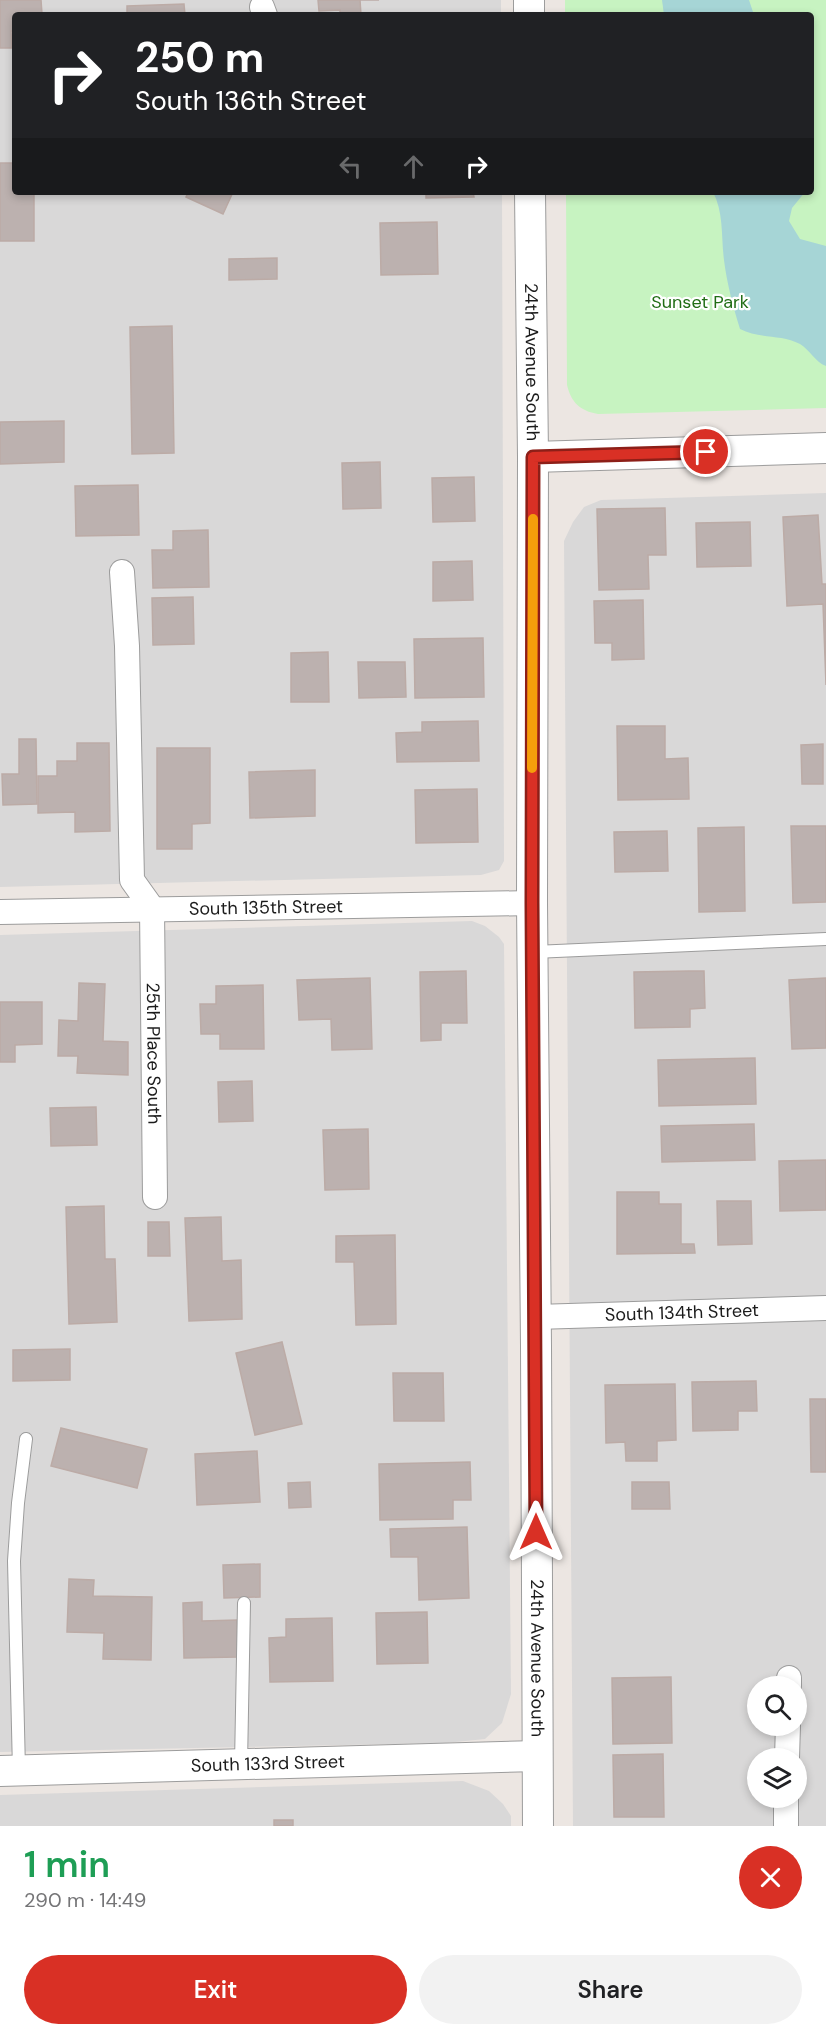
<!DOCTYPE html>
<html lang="en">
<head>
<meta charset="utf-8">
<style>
  :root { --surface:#fff; --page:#f2f2f2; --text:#202124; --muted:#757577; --accent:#d93025 }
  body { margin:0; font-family:"DM Sans",sans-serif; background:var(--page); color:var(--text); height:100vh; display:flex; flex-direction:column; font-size:22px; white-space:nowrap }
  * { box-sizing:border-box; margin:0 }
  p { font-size:20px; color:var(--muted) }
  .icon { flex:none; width:33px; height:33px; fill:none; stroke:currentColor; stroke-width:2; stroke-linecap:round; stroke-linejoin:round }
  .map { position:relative; height:1826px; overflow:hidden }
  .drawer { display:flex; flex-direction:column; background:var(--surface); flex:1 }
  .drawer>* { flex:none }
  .top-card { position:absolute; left:12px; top:12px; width:802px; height:183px; border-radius:6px; box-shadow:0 3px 9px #0003; background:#202124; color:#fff; overflow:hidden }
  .buttons { position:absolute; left:747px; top:1676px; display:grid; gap:12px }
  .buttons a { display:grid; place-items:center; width:60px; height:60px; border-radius:50%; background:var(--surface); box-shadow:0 3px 9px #0003; font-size:30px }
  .pin { position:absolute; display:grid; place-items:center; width:51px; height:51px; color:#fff; margin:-26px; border:3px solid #fff; border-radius:50%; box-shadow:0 2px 6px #0007 }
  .me { position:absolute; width:66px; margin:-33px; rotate:0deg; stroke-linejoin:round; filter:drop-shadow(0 0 4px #0008) }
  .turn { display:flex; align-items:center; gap:21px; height:126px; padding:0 24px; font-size:27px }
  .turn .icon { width:78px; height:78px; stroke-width:2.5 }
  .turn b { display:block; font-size:42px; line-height:51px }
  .lanes { display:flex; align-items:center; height:57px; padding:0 24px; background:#0003; justify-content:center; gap:30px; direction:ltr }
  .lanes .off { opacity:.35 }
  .round { display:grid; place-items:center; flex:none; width:63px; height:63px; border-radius:32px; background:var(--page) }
  .head { display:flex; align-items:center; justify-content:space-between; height:102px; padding:0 24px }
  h1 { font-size:36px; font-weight:600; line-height:45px; color:#1e9e55 }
  .primary-button { display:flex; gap:12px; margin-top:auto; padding:12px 24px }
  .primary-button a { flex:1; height:69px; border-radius:36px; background:var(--accent); color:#fff; font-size:24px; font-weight:600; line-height:69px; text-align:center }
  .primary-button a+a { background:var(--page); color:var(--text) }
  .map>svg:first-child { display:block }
</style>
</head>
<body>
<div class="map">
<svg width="826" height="1826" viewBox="0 0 826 1826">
  <rect width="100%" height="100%" fill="#ece6e2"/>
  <g fill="#d9d8d8" fill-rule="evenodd">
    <polygon points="0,0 501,0 501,15 15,15 15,192 502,192 504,861 499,870 481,875 0,887"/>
    <path d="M 826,493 L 826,1826 L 573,1826 L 564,541 L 573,522 L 584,507 L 601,500 ZM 758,1686 L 796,1686 L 796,1725 L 758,1725 ZM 758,1758 L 796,1758 L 796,1797 L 758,1797 Z"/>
    <polygon points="472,921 485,926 499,937 504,944 511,1694 502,1723 485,1739 445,1743 0,1752 0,935"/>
    <polygon points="463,1781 489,1791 503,1804 511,1816 511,1826 0,1826 0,1795"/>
  </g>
  <path fill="#c7f3c1" d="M 565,0 L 826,0 L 826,408 L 598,414 C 580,411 571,402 567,385 L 566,192 L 812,192 L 812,15 L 565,15 Z"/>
  <g fill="#a6d5d6">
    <polygon points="662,0 749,0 754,15 664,15"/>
    <path d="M 713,192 L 805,192 L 792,208 L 789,221 L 800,239 L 826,246 L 826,366 C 815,362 810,350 800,344 C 781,334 759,339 740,329 C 733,306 727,284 724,260 C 721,237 724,213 713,192 Z"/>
  </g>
  <g fill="#bcb1af" stroke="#bcaba6" stroke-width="1.5">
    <polygon points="0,0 41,0 42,14 15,15 15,31 11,31 12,48 0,48"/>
    <polygon points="318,0 379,0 360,0 361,15 340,15 340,10 319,11"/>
    <polygon points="184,4 185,15 127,15 127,6"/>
    <polygon points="0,163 15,163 15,192 34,192 34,241 0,241"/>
    <polygon points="188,192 233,192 223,214 186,197"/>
    <polygon points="426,192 473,192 474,197 426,198"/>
    <polygon points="437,222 438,274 381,275 380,223"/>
    <polygon points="277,258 277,279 229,280 229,259"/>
    <polygon points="172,326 174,453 132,454 130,327"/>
    <polygon points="64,421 64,462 0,464 0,422"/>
    <polygon points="380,462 381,508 343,509 342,463"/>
    <polygon points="474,477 475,521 433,522 432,478"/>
    <polygon points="138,485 139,535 76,536 75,486"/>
    <polygon points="665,508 666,555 648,555 649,589 599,590 597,509"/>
    <polygon points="818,515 822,584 826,584 826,685 823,604 787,606 783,517"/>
    <polygon points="750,522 751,566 697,567 696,523"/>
    <polygon points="208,530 209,587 153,588 152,550 173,550 173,531"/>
    <polygon points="472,561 473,600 433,601 433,562"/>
    <polygon points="193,597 194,644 153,645 152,598"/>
    <polygon points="643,600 644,659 612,660 612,643 595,643 594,601"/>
    <polygon points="483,638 484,697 415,698 414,639"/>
    <polygon points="328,652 329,702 291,702 291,653"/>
    <polygon points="358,662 405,662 406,697 359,698"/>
    <polygon points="478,721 479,761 397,762 396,733 422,732 422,722"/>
    <polygon points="617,726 665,726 665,759 688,758 689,799 618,800"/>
    <polygon points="19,739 36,739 37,804 3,805 2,774 19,774"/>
    <polygon points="77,743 109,743 110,831 75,832 75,812 38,813 38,776 57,776 57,761 77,761"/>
    <polygon points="823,744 823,784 802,784 801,745"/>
    <polygon points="157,748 210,748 210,823 192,824 192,849 157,849"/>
    <polygon points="315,770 315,816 250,818 249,772"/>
    <polygon points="477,789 478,842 416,843 415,790"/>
    <polygon points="791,826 826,826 826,902 793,903"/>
    <polygon points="744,827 745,911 699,912 698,828"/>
    <polygon points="667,831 668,871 615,872 614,832"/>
    <polygon points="466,971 467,1023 441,1023 441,1040 421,1041 420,972"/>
    <polygon points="689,971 704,971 705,1008 690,1009 690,1027 635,1028 634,972"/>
    <polygon points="370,978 372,1049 332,1050 331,1019 299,1020 297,980"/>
    <polygon points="826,978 826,1048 792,1049 789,980"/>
    <polygon points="79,983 105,984 103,1041 128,1042 128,1075 77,1073 78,1056 58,1056 59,1020 78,1021"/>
    <polygon points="263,985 264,1049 220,1049 220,1034 201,1034 200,1004 216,1004 216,986"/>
    <polygon points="0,1002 42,1002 42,1044 15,1045 15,1062 0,1062"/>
    <polygon points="755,1058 756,1104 659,1106 658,1060"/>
    <polygon points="252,1081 253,1121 219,1122 218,1082"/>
    <polygon points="96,1107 97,1145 51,1146 50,1108"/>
    <polygon points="754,1124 755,1160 662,1162 661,1126"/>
    <polygon points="368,1129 369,1189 325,1190 323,1130"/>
    <polygon points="826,1160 826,1210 780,1211 779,1161"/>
    <polygon points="617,1192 659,1192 659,1204 681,1204 681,1244 694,1244 695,1253 617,1254"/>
    <polygon points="717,1201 751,1201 752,1244 718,1245"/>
    <polygon points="104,1206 105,1259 115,1259 117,1322 69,1324 66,1207"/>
    <polygon points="221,1217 222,1261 241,1260 242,1319 189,1321 185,1218"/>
    <polygon points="148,1222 169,1222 170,1256 148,1256"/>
    <polygon points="395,1235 396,1324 356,1325 354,1262 336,1262 336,1236"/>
    <polygon points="282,1342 302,1424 255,1435 236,1353"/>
    <polygon points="70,1349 70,1380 13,1381 13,1350"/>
    <polygon points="393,1373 443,1373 444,1421 394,1421"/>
    <polygon points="756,1381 757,1411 738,1411 738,1430 693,1431 692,1382"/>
    <polygon points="675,1384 676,1440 657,1441 657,1461 626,1461 625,1442 606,1443 605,1385"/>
    <polygon points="810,1399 826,1399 826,1472 811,1472"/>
    <polygon points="61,1428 147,1449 137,1488 51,1466"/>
    <polygon points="257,1451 260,1502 197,1505 195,1454"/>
    <polygon points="470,1462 471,1500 453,1500 453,1519 380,1520 379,1464"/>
    <polygon points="310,1482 311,1507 289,1508 288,1483"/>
    <polygon points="632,1482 669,1482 670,1509 632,1509"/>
    <polygon points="467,1527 469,1598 419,1600 418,1557 391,1557 390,1529"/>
    <polygon points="260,1564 260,1597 224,1598 223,1565"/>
    <polygon points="69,1579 94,1580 93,1596 152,1597 151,1660 103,1659 104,1633 67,1632"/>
    <polygon points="202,1602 202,1621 237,1620 238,1657 184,1658 183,1603"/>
    <polygon points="427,1612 428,1663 377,1664 376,1613"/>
    <polygon points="332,1618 333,1681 270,1682 269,1638 286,1637 286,1619"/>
    <polygon points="671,1677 672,1743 613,1744 612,1678"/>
    <polygon points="663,1754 664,1817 614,1817 613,1755"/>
    <rect x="274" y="1820" width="19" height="6"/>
  </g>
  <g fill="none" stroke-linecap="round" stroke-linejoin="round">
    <defs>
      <g id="service">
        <polyline points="534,952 826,939"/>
        <polyline points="241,1764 244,1603"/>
        <polyline points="19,1770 14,1561 18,1503 26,1439"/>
      </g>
      <g id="minor">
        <polyline points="262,7 265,15"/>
        <path id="s1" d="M 122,572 L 127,646 L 132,880 L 152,908 L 155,1197"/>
        <path id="s2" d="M 0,912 L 532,903"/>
        <path id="s3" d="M 536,1317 L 826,1308"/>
        <polyline points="789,1686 789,1678"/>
        <polyline points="787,1758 788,1725"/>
        <polyline points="786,1826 786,1797"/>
      </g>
      <g id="tertiary">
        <polyline points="529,15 529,0"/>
        <path id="s4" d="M 530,192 L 533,457 L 532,903 L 536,1346 L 538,1826"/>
        <polyline points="533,457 826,448"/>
        <path id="s5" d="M 0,1771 L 537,1756"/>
      </g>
    </defs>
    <use href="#service" stroke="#9c9c9c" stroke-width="14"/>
    <use href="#minor" stroke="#9c9c9c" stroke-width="26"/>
    <use href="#tertiary" stroke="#9c9c9c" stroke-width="32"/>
    <use href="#service" stroke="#fff" stroke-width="12"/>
    <use href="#minor" stroke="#fff" stroke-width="24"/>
    <use href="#tertiary" stroke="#fff" stroke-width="30"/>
  </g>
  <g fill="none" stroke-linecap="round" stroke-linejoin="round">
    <defs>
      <polyline id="route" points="536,1532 532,903 533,457 706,452"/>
    </defs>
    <use href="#route" stroke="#8d1f18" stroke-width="15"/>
    <use href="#route" stroke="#d93025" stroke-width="10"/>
    <polyline stroke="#f59e0b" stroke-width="10" points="532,768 533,519"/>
  </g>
  <g text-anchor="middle" stroke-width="4.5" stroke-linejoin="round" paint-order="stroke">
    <g font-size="18" fill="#206d15" stroke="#fff">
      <text x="700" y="308">Sunset Park</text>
    </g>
    <g font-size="18" fill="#1b1b1b" stroke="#fff">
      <text dy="6" stroke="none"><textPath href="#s4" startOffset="170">24th Avenue South</textPath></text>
      <text dy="6" stroke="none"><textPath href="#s2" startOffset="266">South 135th Street</textPath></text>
      <text dy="6" stroke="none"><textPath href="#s1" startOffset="488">25th Place South</textPath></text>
      <text dy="6" stroke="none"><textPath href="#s3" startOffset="146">South 134th Street</textPath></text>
      <text dy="6" stroke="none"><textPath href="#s4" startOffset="1466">24th Avenue South</textPath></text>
      <text dy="6" stroke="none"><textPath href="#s5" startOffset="268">South 133rd Street</textPath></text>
    </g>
  </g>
</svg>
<div class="buttons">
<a><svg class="icon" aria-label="search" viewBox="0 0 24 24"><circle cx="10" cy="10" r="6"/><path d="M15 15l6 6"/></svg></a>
<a><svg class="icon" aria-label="layers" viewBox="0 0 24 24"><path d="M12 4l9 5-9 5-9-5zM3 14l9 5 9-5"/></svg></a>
</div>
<div class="pin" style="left:706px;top:452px;background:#d93025"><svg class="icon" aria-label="arrive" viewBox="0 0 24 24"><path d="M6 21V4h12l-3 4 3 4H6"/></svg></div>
<svg class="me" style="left:536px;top:1532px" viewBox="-20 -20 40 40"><path d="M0-17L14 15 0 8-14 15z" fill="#d93025" stroke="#fff" stroke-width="4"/></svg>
<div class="top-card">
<div class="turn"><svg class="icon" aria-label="right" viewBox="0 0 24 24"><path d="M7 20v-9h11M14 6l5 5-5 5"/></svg><div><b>250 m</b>South 136th Street</div></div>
<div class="lanes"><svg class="icon off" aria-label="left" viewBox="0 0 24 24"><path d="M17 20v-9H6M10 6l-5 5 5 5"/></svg><svg class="icon off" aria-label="ahead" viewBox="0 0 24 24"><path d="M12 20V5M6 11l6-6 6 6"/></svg><svg class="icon" aria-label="right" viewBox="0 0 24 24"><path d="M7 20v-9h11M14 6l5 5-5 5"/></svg></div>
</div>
</div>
<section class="drawer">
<div class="head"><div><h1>1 min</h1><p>290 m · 14:49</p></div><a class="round" style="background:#d93025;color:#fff"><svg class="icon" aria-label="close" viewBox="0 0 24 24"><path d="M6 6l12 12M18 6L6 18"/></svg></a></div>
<div class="primary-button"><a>Exit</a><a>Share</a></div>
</section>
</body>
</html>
